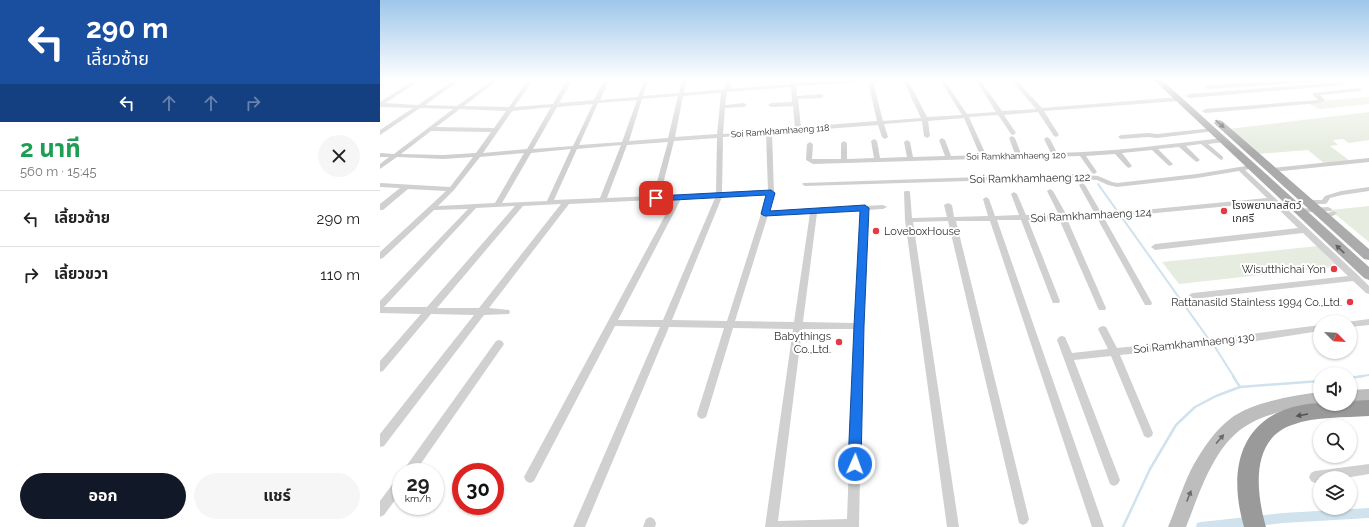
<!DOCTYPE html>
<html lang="th">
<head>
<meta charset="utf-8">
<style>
  :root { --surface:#fff; --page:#f6f6f6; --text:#222; --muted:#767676; --line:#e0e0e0; --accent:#111827 }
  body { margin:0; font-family:Raleway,"Noto Sans Thai",sans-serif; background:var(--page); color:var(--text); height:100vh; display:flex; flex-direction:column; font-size:15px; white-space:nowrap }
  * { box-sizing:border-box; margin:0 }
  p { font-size:13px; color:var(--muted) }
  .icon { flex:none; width:22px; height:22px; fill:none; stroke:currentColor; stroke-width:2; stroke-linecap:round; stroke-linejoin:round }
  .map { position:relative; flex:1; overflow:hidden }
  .side { display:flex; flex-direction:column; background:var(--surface); width:380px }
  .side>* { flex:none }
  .guide { background:#1a4fa0; color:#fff; overflow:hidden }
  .needle { width:26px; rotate:114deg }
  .controls { position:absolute; left:933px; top:315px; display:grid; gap:8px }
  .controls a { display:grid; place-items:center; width:44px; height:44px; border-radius:50%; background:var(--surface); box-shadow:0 1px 3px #0004; font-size:20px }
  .speed { position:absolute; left:12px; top:463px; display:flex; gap:8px; font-size:20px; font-weight:700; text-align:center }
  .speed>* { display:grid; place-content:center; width:52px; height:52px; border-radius:50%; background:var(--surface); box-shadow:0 1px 3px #0004; line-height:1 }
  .speed small { font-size:10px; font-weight:400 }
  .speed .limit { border:6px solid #d22; background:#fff; color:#111 }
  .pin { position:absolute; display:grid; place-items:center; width:34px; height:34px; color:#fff; margin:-17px; border-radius:8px; box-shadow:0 2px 6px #0006 }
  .me { position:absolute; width:44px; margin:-22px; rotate:2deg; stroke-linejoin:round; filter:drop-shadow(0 0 3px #0008) }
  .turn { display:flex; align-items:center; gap:14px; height:84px; padding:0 20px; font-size:18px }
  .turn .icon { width:52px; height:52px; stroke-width:2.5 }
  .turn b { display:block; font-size:28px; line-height:34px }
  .lanes { display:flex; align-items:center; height:38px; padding:0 20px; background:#0003; justify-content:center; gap:20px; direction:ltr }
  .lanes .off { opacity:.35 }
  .round { display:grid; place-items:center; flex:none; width:42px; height:42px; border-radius:21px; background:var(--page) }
  .summary { display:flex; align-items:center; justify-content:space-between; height:68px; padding:0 20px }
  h1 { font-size:24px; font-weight:700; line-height:30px; color:#1e9e55 }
  .cta { display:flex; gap:8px; margin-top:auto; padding:8px 20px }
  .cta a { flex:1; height:46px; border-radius:24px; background:var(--accent); color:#fff; font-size:16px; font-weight:700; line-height:46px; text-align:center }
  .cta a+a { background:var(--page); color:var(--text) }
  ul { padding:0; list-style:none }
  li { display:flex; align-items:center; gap:12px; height:56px; padding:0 20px; border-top:1px solid var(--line) }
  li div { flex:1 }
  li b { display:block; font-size:15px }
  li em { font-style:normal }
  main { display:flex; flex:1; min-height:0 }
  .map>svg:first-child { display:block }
</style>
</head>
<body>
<main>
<section class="side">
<div class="guide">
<div class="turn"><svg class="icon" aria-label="left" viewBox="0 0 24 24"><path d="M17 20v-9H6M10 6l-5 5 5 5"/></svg><div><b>290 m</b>เลี้ยวซ้าย</div></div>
<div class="lanes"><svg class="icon" aria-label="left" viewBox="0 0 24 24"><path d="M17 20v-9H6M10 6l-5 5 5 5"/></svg><svg class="icon off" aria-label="ahead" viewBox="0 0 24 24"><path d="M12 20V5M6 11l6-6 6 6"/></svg><svg class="icon off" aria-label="ahead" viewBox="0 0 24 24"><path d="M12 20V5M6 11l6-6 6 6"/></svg><svg class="icon off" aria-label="right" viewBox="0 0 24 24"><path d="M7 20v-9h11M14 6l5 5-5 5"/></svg></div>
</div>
<div class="summary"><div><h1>2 นาที</h1><p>560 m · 15:45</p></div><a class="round"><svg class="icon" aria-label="close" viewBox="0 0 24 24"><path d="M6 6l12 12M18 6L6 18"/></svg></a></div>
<ul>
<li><svg class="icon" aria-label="left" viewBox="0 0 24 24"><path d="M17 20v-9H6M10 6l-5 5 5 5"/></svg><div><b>เลี้ยวซ้าย</b></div><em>290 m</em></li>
<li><svg class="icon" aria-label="right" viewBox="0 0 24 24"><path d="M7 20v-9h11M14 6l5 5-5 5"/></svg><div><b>เลี้ยวขวา</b></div><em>110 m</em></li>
</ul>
<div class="cta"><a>ออก</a><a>แชร์</a></div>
</section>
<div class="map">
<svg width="989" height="527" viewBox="0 0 989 527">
  <rect width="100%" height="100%" fill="#fff"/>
  <g fill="#e6ecdf">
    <polygon points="989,97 989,104 939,109 926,102"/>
    <polygon points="989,112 989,140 969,143 963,139 953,140 958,145 950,146 970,161 945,164 928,150 876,154 849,129"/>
    <polygon points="989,206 989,242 950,210"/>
    <polygon points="938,246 961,266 799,284 782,262"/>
  </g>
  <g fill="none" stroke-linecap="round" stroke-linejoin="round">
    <g stroke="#cfe2ee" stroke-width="2">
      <polyline points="718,184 830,341"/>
      <polyline points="833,344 854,377"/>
      <polyline points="977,377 989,375"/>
    </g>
    <g stroke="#cfe2ee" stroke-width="2.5">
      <polyline points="853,376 860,387"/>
      <polyline points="970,378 983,376"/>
      <polyline points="743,527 770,469 796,425 815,407 836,396 860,387 940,381"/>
    </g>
    <g fill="#cfe2ee" fill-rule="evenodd">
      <polygon points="8,80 12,80 0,88 0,85"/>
      <polygon points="989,508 989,518 903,523 869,527 816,527 817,523 821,522 903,513"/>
    </g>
    <g fill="#d0d0d0" fill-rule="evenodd">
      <path d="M 74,80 L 80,80 L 45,105 L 77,106 L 113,80 L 115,80 L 115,82 L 84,106 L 129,107 L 147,81 L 149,80 L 152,82 L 134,107 L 173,104 L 185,83 L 188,81 L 191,83 L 179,103 L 214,100 L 223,81 L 226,80 L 229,81 L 220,100 L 258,97 L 264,80 L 269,80 L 263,96 L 299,93 L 302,80 L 307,80 L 304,93 L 345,89 L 346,80 L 351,80 L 350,89 L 411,84 L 410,81 L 413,80 L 415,80 L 416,83 L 505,80 L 503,82 L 493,82 L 503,121 L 541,118 L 523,80 L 528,80 L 547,117 L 582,115 L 560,80 L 564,80 L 587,114 L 616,112 L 596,80 L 600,80 L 622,111 L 656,109 L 631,80 L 636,80 L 662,108 L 799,97 L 802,99 L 799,101 L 664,111 L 679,135 L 676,137 L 674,136 L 658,112 L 624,115 L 636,133 L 633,135 L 631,134 L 618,115 L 589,117 L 606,155 L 635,154 L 629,138 L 632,136 L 635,138 L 641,154 L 671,153 L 664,139 L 667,137 L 670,139 L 677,153 C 733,152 789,144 844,138 L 847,140 L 844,142 L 828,144 L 843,157 L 843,159 L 841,160 L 821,144 L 806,146 L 820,160 L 817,162 L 815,161 L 799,147 L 778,149 L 793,164 L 790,166 L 788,165 L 772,150 L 742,153 L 752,166 L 749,168 L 747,167 L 735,154 L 706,156 L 717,172 L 714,174 L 712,173 L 700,156 L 433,164 L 426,160 L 427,144 L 430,142 L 433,144 L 432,159 L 461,159 L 461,143 L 464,141 L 467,143 L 467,159 L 494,158 L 491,141 L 494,139 L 497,141 L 500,158 L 527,157 L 524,142 L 527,140 L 530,142 L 533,157 L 565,156 L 559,140 L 562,138 L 565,140 L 571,156 L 600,155 L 584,118 L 548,121 L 550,136 L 547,138 L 544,136 L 542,121 L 504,124 L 508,137 L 505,139 L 502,137 L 498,125 L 392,133 L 394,193 L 389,211 L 503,205 L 507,207 L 503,209 L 488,210 L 483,326 L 479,527 L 385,527 L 413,329 L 353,328 L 327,414 L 326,417 L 322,419 L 318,417 L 317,414 L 344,328 L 289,327 L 205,527 L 193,527 L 280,327 L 235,326 L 154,481 L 150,483 L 146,481 L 144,477 L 294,199 L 189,204 L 109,308 L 129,310 L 130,312 L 129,314 L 104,315 L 4,446 L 0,447 L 0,434 L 94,315 L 51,314 L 3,371 L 0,372 L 0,361 L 41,314 L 0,313 L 0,301 L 88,209 L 54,210 L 3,258 L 0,259 L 0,252 L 66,191 L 28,189 L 3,210 L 0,210 L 0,204 L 20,188 L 0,187 L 0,183 L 70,187 L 93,157 L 63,159 L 17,157 L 0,169 L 0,164 L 9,157 L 0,157 L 0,153 L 14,154 L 73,109 L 40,108 L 0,135 L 0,130 L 33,108 L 0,107 L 0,102 L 33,81 L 35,82 L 35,84 L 5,103 L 38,105 ZM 488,82 L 497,121 L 421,127 L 418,99 L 441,98 L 444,96 L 441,94 L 417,96 L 416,86 ZM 411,87 L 412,102 L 391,103 L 388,105 L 391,107 L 413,106 L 415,128 L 343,134 L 345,108 L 364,107 L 367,105 L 364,103 L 345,105 L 347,92 ZM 341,93 L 337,134 L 295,137 L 303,96 ZM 298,96 L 288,138 L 249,141 L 262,99 ZM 257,100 L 242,142 L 199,145 L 218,103 ZM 213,104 L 193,146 L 153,149 L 177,107 ZM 171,107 L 147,149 L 103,153 L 132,111 ZM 80,109 L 126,111 L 114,128 L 56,127 ZM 51,131 L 111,132 L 96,153 L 63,155 L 21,154 ZM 386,134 L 388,191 L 342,193 L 343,137 ZM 337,138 L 336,193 L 280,196 L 294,141 ZM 288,142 L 273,196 L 227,198 L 247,145 ZM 241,145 L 220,198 L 174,200 L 197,149 ZM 191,149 L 167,201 L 122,203 L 151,153 ZM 144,153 L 115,203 L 58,206 L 74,190 L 100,157 ZM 387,195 L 347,321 L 292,320 L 342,197 ZM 335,198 L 283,320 L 238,320 L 301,199 ZM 181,204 L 99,308 L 57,308 L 143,206 ZM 135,206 L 47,307 L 4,307 L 96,208 ZM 481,210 L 475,323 L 423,322 L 437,213 ZM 430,213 L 414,322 L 355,321 L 388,215 ZM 422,329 L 474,329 L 467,519 L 398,521 Z"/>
      <polygon points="649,80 656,80 653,82"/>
      <polygon points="921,80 941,80 938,82 828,89 825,87 828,85"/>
      <polygon points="961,82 964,84 963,85 809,98 806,96 809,94"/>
      <polygon points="979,88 982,90 981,91 940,95 945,100 940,103 825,113 822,111 825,109 938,100 933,95 933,93"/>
      <polygon points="833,128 836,130 835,131 777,138 768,137 741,139 738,137 741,135 768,133 777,134"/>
      <polygon points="989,158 989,162 892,172 889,170 892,168"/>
      <polygon points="872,165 875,167 874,168 865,170 979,276 989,286 989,294 986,293 973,281 813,299 810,298 809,296 810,294 813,293 968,276 923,233 775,250 771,247 775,244 918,228 891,202 724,218 772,303 771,305 765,305 717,218 687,219 726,308 725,310 719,310 718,308 679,219 648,220 680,301 679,303 673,303 672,301 641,220 617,220 724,527 712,527 610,221 576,221 649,519 647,523 643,525 639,523 568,221 533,222 579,527 567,527 525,220 524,192 525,191 529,191 530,192 532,218 567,217 564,205 568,203 572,205 574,217 608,216 603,199 606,197 609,199 615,216 639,215 631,194 634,192 637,194 646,215 679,215 667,191 670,189 673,191 686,214 715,214 699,185 702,183 705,185 722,214 887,198 859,171 817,178 737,187 728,185 717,180 690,178 425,186 422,184 423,183 690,174 718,176 732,182 737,183 817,174"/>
      <polygon points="989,187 989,191 962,195 950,198 947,203 945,204 928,204 924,202 928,200 942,200 945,196 961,191"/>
      <polygon points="948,207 952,209 951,211 917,213 913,211 917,209"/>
      <path d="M 953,211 L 957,213 C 952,218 943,219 938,215 L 939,213 L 948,213 Z"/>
      <polygon points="989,319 989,325 970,327 970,322 967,322"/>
      <polygon points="940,325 940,331 863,343 740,355 773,433 772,436 768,438 764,436 763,433 731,356 694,360 740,480 738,484 734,486 730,484 677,340 679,337 682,336 685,337 692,353 728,349 718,329 720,327 723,326 726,327 737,348 863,335"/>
      <polygon points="119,340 122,341 124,344 122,347 35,472 22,472 116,341"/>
      <polygon points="989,464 989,474 965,478 940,478 940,482 935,483 931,481 929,477 931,473 935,471"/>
      <polygon points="21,476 21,492 4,515 0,517 0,501 17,478"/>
      <polygon points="270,517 274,519 276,523 275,527 263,527 266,519"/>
    </g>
    <g fill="#bdbdbd" fill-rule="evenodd">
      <polygon points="989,389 989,401 970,404 970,390"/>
      <path d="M 940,392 L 940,404 L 944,404 C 930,409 914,407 899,412 C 890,415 880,418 871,423 C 835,441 820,492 806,527 L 788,527 C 797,506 805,478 817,459 C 826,444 836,430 850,419 C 870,403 914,395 940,392 Z"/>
    </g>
    <g fill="#ababab" fill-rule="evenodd">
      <polygon points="774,80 782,80 989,267 989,280 984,278"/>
      <polygon points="839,120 842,121 989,249 989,260 984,259 836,125 834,123 836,121"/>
    </g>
    <path fill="#9a9a9a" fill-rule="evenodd" d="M 989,400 L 989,416 C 964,418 936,416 912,425 C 870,439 876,493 886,527 L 864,527 C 848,472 858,417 922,405 C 938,402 953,404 970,404 L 970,401 Z"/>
  </g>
  <defs><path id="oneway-solid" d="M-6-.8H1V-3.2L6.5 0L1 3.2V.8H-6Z"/></defs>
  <g fill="#636363">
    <use href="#oneway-solid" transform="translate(840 124) rotate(42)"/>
    <use href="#oneway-solid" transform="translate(960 249) rotate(-137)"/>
  </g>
  <use fill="#525252" href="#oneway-solid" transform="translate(922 415) rotate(170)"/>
  <g fill="#6a6a6a">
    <use href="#oneway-solid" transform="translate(840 439) rotate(-49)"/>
    <use href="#oneway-solid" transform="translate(809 496) rotate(-68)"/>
  </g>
  <linearGradient id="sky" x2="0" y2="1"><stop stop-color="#9ec6ea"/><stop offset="0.52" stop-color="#fff"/><stop offset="1" stop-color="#fff" stop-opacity="0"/></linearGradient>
  <rect width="989" height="153" fill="url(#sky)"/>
  <polygon fill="#1a73e8" stroke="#114b97" points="391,190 395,193 390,211 485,205 489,208 484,326 481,464 479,468 475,470 470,468 468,464 474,326 480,211 385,216 381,214 386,195 276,201 273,198 276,196"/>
  <g fill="#e63946" stroke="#fff" stroke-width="1.5">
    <circle cx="844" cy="211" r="4"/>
    <circle cx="496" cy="231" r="4"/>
    <circle cx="954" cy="269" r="4"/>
    <circle cx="970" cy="302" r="4"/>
    <circle cx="459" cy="342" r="4"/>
  </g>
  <g text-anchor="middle" stroke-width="4" stroke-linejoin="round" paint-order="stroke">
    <g font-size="9" fill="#333" stroke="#fff">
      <text transform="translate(400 131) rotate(-4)" y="3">Soi Ramkhamhaeng 118</text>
      <text transform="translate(636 156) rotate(-1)" y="3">Soi Ramkhamhaeng 120</text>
    </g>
    <g font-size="11" fill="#333" stroke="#fff">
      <text transform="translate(650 178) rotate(-1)" y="4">Soi Ramkhamhaeng 122</text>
      <text transform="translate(711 215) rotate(-3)" y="4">Soi Ramkhamhaeng 124</text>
      <text transform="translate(814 343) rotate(-6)" y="4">Soi Ramkhamhaeng 130</text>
    </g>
    <g font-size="11" fill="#333" stroke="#fff" text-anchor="end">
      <text x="852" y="209" text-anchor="start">โรงพยาบาลสัตว์<tspan x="852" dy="13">เกศรี</tspan></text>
      <text x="504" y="235" text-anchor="start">LoveboxHouse</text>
      <text x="946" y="273">Wisutthichai Yon</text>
      <text x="962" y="306">Rattanasild Stainless 1994 Co.,Ltd.</text>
      <text x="451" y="340">Babythings<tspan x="451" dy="13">Co.,Ltd.</tspan></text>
    </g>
  </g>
</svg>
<div class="controls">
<a><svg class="needle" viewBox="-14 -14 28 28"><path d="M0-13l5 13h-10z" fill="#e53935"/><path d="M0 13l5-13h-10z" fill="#767676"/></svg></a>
<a><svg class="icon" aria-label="sound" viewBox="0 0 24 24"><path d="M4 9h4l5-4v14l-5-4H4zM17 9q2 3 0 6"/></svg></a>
<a><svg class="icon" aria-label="search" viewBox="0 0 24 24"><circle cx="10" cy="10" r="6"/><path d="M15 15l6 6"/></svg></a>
<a><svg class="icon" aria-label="layers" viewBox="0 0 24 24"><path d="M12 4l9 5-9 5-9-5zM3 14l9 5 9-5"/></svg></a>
</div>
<div class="speed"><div>29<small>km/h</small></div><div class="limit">30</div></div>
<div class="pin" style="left:276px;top:198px;background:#d93025"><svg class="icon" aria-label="arrive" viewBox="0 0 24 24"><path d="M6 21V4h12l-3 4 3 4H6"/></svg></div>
<svg class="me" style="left:475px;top:464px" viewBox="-20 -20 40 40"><circle r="17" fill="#1a73e8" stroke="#fff" stroke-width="3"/><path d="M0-11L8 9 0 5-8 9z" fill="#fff"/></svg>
</div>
</main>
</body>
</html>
